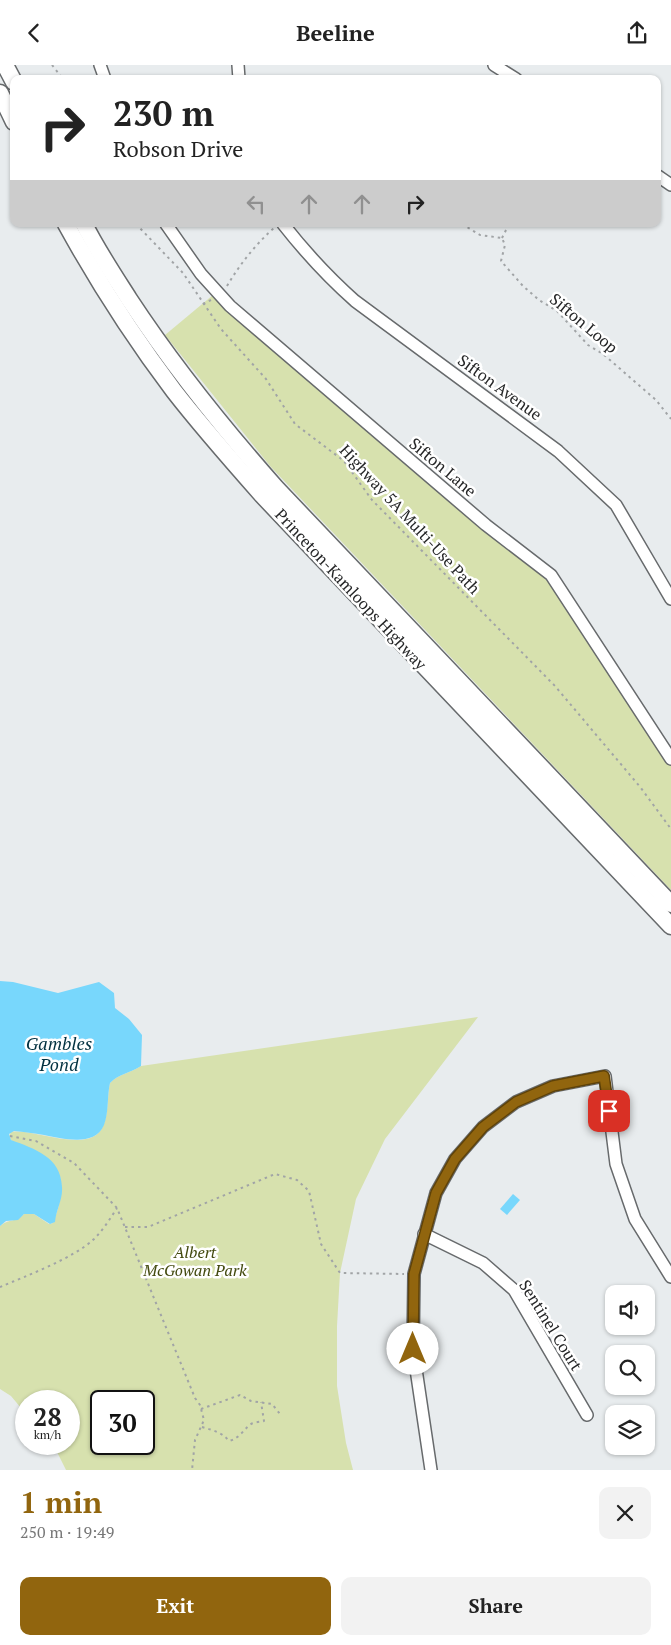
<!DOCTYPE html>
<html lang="en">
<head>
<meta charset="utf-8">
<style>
  :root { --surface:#fff; --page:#f2f2f2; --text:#222; --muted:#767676; --accent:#91650e }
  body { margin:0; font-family:"PT Serif",serif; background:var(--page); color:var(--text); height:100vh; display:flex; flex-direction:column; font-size:19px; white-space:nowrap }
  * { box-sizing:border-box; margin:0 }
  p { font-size:16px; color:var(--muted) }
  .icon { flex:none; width:28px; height:28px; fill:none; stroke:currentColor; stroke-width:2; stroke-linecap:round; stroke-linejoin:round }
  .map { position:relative; height:1405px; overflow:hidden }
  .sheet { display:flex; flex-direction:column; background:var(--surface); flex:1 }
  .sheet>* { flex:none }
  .hud { position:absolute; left:10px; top:10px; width:651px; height:152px; border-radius:10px; box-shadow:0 1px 4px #0004; background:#fff; color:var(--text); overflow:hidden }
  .tools { position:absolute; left:605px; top:1220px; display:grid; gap:10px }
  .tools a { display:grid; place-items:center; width:50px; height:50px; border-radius:10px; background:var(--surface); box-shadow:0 1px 4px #0004; font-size:25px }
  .speed { position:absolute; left:15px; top:1325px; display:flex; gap:10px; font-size:25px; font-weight:700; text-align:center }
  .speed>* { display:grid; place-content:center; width:65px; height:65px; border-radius:50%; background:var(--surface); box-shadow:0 1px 4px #0004; line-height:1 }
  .speed small { font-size:12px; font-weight:400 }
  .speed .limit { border:2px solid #111; border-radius:8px; background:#fff; color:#111 }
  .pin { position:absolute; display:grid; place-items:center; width:42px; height:42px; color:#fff; margin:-21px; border-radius:10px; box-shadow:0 2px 8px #0006 }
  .me { position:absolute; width:55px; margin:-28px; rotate:0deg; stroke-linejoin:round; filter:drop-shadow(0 0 4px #0008) }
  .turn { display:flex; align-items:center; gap:18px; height:105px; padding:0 20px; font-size:22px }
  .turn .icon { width:65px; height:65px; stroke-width:2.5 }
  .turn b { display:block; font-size:35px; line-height:42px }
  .lanes { display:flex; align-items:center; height:48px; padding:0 20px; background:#0003; justify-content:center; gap:25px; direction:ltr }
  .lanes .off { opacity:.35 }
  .round { display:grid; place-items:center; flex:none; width:52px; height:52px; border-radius:10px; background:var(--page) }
  .head { display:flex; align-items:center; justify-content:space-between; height:85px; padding:0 20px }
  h1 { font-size:30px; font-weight:800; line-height:38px; color:var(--accent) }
  .button { display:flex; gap:10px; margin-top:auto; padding:10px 20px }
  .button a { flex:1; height:58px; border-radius:10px; background:var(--accent); color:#fff; font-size:20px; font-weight:800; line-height:58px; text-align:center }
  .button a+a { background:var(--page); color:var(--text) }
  header { display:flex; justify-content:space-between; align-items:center; height:65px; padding:0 20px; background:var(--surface); font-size:22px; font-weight:800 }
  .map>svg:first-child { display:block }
</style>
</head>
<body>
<header><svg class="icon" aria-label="back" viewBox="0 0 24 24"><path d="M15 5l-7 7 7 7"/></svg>Beeline<svg class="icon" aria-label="share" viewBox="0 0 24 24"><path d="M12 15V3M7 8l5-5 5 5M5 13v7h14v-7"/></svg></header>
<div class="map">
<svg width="671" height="1405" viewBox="0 0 671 1405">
  <rect width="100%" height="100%" fill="#e8ecee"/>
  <g fill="#d7e1ae" fill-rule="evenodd">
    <polygon points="213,230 550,518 671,701 671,825 270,401 165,270"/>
    <path d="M 478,952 L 385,1074 L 356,1134 L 340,1208 L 337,1261 L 337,1321 L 346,1378 L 353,1405 L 66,1405 L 56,1385 L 51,1379 L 69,1379 L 69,1336 L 26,1336 L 26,1349 L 11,1331 L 0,1324 L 0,1161 C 10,1153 15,1158 24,1149 L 34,1149 L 49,1159 L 53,1158 C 59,1143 63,1128 60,1111 L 11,1075 L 9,1071 L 11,1067 C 35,1063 90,1091 103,1061 C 109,1048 107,1031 110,1018 C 118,1009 131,1008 141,1001 ZM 101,1336 L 144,1336 L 144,1379 L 101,1379 Z"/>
  </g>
  <g fill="#78d7fc">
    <path d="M 0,916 L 13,917 L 58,928 L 99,917 L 114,928 L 115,943 L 129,954 L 142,970 L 141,1001 C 131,1008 118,1009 110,1018 C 107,1031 109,1047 104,1060 C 94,1083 62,1073 44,1070 C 34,1068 24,1067 14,1066 L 9,1069 L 11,1075 C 35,1084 61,1092 62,1122 C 63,1134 56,1145 55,1157 L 50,1159 L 34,1149 L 24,1149 L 18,1155 L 6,1156 L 0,1161 Z"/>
    <polygon points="513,1129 520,1135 507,1150 500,1144"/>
  </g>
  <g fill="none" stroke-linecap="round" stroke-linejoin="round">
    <defs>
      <g id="minor">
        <polyline points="100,0 105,14"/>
        <polyline points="238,0 239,14"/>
        <polyline points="494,0 516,14"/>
        <polyline points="658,111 671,120"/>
        <polyline points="166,159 201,209 230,241 486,460 551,510 671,694"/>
        <path d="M 283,159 C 305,187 328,212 355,236 L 558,386 L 616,440 L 671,534"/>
        <polyline points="424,1169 483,1198 514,1225 587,1350"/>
        <polyline points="431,1405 413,1284 414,1209 436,1128 455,1094 483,1062 516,1037 553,1021 605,1011 616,1099 635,1154 671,1212"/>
      </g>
      <g id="primary">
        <polyline points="5,0 14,17"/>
        <polyline points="0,28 14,57"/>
        <path d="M 66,159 C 98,217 134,273 174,326 C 202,362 232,396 263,431 L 671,861"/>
        <path d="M 84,159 C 97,185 113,209 129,234 C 173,301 223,363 276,423 L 671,839"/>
      </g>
    </defs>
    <use href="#minor" stroke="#676a6c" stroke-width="14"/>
    <use href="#primary" stroke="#676a6c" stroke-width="19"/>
    <g stroke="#a1a4a6" stroke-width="2" stroke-dasharray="2.5 4" stroke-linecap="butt">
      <polyline points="52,0 63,14"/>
      <polyline points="136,159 183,208 221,264 266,314 295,359 344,396 372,435 555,621 641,723 671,764"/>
      <polyline points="462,159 480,170 502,173 505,180 501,196 523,221 539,235 557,246 588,280 603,289 656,335 671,354"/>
      <polyline points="502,173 509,159"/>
      <path d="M 227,221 C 240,199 255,180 274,163"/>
      <polyline points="203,239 211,235"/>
      <polyline points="10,1071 36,1076 74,1098 117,1143 195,1333 200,1340 204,1355 195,1375 192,1405"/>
      <polyline points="125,1162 148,1162 275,1109 297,1115 309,1126 321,1179 340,1208 404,1209"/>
      <path d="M 0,1222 C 26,1211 74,1193 94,1174 C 103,1165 110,1154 117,1143"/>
      <polyline points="201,1344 240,1330 251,1336 272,1339 280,1349"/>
      <path d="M 202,1362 C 212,1365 222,1367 229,1376 C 240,1373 243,1365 251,1359 C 255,1357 260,1357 264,1356 L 261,1337"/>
    </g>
    <use href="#minor" stroke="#fff" stroke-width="11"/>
    <use href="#primary" stroke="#fff" stroke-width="16"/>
  </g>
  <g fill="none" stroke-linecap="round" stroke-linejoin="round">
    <defs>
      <polyline id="route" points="413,1284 414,1209 436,1128 455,1094 483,1062 516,1037 553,1021 604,1011 609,1046"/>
    </defs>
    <use href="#route" stroke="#5e4209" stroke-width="12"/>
    <use href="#route" stroke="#91650e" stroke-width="9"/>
  </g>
  <g text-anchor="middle" stroke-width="5" stroke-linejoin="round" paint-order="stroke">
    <g font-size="16" fill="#252627" stroke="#fff">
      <text transform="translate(584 258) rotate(40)" y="6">Sifton Loop</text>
      <text transform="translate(500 322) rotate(36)" y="6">Sifton Avenue</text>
      <text transform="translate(443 402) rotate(40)" y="6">Sifton Lane</text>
      <text transform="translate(410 454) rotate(47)" y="6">Highway 5A Multi-Use Path</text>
      <text transform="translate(351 524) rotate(47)" y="6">Princeton-Kamloops Highway</text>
      <text transform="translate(551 1260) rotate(58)" y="6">Sentinel Court</text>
    </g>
    <g font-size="16" font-style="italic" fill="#434a0f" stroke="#fff">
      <text x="195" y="1193">Albert<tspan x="195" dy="18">McGowan Park</tspan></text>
    </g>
    <g font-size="18" font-style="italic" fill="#023140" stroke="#fff">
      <text x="59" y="985">Gambles<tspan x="59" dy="21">Pond</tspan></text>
    </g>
  </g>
</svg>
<div class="tools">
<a><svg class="icon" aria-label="sound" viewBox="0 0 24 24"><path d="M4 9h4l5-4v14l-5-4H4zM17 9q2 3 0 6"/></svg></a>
<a><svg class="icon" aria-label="search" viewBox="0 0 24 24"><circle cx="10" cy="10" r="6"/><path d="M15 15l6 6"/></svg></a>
<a><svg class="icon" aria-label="layers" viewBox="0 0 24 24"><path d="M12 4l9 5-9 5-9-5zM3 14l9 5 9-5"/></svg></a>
</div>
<div class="speed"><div>28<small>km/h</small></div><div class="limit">30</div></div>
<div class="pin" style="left:609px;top:1046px;background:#d93025"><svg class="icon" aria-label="arrive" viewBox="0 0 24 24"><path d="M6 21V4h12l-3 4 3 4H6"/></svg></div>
<svg class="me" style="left:413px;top:1284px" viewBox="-20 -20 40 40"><circle r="19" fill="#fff"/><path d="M0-13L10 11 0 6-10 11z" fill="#91650e"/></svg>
<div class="hud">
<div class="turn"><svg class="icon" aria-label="right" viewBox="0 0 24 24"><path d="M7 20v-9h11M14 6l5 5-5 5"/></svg><div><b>230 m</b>Robson Drive</div></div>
<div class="lanes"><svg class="icon off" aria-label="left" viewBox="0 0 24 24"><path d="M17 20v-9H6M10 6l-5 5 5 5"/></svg><svg class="icon off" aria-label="ahead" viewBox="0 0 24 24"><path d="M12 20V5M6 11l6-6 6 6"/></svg><svg class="icon off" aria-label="ahead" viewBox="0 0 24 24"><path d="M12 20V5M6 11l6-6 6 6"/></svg><svg class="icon" aria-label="right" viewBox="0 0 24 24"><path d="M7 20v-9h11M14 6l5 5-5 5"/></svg></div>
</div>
</div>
<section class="sheet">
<div class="head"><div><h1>1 min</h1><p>250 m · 19:49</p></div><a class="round"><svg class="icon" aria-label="close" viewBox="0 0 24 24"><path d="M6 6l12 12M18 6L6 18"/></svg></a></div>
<div class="button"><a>Exit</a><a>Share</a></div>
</section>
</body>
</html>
